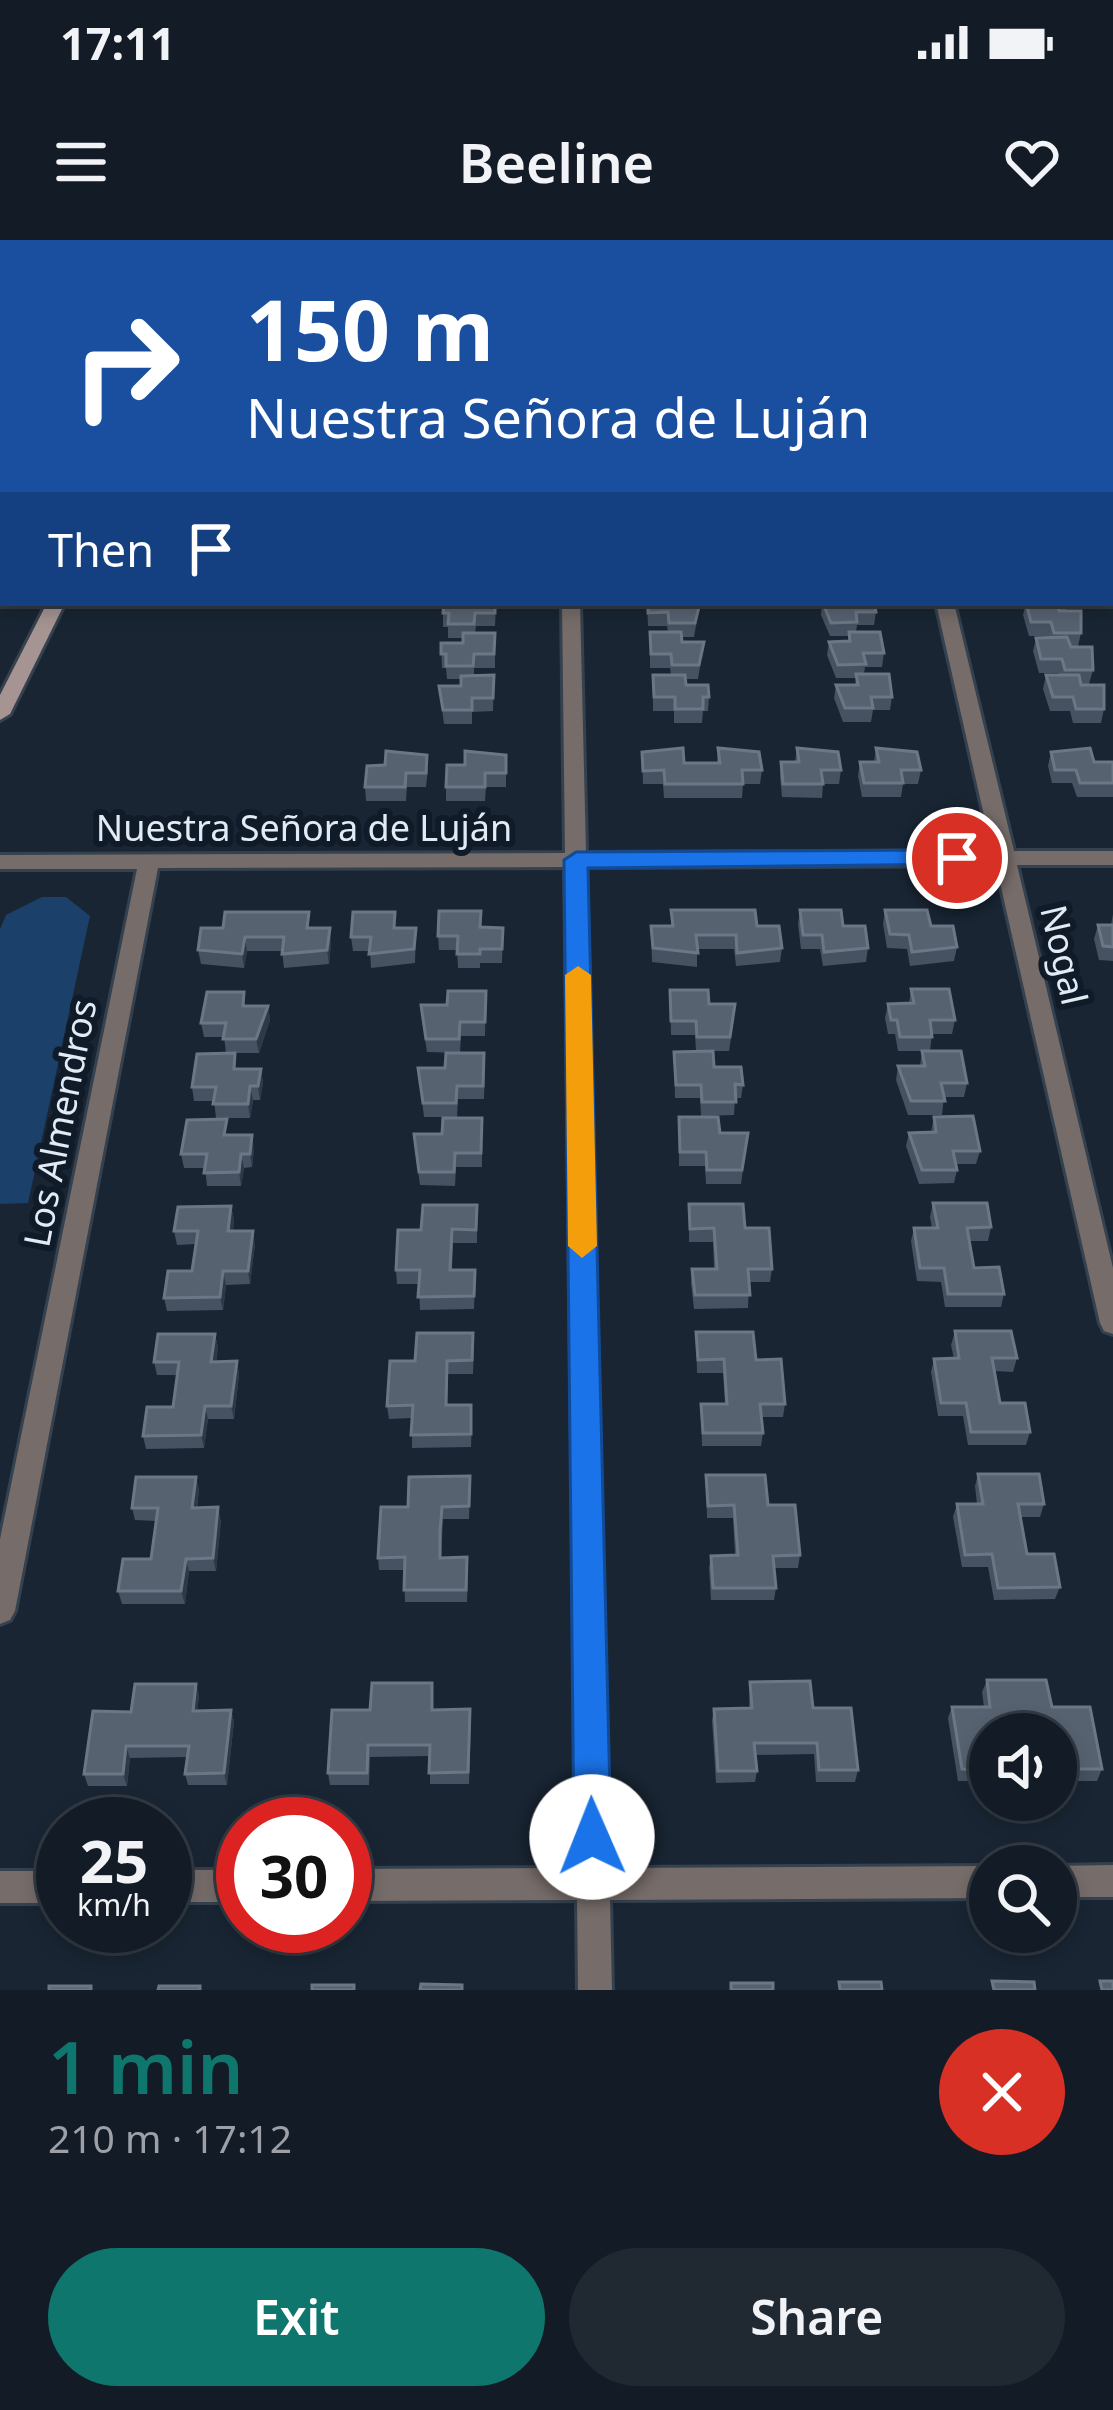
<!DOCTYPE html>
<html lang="en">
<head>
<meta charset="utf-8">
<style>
  :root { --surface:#131c26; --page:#202932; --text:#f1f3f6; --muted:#9da1a7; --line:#323a43; --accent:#0f766e }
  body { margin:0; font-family:"Noto Sans",sans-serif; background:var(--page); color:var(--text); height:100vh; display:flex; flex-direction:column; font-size:45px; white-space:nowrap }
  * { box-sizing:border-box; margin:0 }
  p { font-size:39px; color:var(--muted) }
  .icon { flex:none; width:66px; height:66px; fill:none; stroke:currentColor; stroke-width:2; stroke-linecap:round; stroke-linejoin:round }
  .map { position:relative; height:1750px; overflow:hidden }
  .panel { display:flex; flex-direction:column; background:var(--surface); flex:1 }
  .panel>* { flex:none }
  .guide { position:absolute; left:0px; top:0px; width:1113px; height:366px; box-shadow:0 6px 18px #0003,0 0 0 3px var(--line); background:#1a4fa0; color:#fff; overflow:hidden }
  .controls { position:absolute; left:969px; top:1473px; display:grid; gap:24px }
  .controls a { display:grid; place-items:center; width:108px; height:108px; border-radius:50%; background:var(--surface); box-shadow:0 6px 18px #0003,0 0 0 3px var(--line); font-size:60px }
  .speed { position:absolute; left:36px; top:1557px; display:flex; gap:24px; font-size:60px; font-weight:700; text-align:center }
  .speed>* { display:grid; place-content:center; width:156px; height:156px; border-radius:50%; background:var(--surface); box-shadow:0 6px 18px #0003,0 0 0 3px var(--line); line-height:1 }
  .speed small { font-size:30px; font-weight:400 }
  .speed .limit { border:18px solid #d22; background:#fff; color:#111 }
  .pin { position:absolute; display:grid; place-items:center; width:102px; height:102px; color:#fff; margin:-51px; border:6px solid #fff; border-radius:50%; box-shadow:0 3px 12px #0007 }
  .me { position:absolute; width:132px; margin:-66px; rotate:359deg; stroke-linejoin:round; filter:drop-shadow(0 0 9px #0008) }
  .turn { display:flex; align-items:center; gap:42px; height:252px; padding:0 48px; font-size:54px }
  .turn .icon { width:156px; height:156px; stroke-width:2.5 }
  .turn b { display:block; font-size:84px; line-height:102px }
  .then { display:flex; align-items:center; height:114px; padding:0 48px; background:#0003; gap:24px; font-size:45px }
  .round { display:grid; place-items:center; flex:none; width:126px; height:126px; border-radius:63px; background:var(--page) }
  .summary { display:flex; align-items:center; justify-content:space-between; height:204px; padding:0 48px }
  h1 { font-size:72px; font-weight:600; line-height:90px; color:var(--accent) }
  .action { display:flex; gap:24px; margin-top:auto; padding:24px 48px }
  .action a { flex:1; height:138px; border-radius:72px; background:var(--accent); color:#fff; font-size:48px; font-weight:600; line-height:138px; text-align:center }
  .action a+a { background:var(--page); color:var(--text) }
  .status { display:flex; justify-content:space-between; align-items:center; height:84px; padding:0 60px; background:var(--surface); direction:ltr }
  .status svg { height:33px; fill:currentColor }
  header { display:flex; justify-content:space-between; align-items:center; height:156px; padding:0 48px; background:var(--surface); font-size:54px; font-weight:600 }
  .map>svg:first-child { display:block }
</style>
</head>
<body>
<div class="status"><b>17:11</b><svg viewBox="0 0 49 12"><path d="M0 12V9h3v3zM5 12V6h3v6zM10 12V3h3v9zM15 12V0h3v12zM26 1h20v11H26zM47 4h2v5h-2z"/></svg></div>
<header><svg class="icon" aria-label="menu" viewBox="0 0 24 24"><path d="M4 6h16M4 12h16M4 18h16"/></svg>Beeline<svg class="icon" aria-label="heart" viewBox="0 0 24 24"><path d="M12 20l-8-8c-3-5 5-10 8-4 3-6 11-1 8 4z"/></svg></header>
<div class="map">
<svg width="1113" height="1750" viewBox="0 0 1113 1750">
  <rect width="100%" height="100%" fill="#192533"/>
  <polygon fill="#1b4069" points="42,657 66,657 90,676 28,963 0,964 0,689 6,675"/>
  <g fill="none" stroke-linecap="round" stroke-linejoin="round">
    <defs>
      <g id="street">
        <polygon points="562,363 580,363 586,613 992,611 936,363 954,363 1014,611 1113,611 1113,625 1017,625 1113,1028 1113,1094 1104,1091 1100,1083 996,625 586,627 609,1628 990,1626 990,1658 610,1660 612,1750 578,1750 577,1660 345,1661 345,1629 577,1628 565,627 158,628 15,1371 10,1380 0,1384 0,1299 137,629 0,629 0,615 565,613"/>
        <polygon points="1113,1625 1113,1657 1056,1657 1053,1626"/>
        <rect x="165" y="1630" width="78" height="32"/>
        <rect x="0" y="1631" width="63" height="32"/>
      </g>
      <polygon id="secondary" points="47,363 65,363 10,474 0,480 0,455"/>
    </defs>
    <use href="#street" stroke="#35414e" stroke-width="6"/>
    <use href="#secondary" stroke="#35414e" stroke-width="6"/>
    <use href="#street" fill="#766c69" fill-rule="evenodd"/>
    <use href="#secondary" fill="#a59491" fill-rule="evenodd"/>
  </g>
  <g fill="#465161">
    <polygon points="496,363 495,386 476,386 475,393 495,393 495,428 474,428 474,436 494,435 493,471 472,472 472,484 444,484 439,446 461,446 461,439 447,439 446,428 442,428 441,403 463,403 463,398 448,398 448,387 443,387 443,373"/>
    <polygon points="647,363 700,363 694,397 681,397 682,402 704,402 698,439 685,439 686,445 709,457 708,471 703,471 702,483 674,483 674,471 653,471 653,435 671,435 670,428 650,428 650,392 668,392 667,386 648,386"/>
    <polygon points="822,363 874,363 876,372 874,385 857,385 856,392 884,413 882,427 865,427 864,434 892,457 890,470 873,470 871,482 843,482 834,458 836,445 855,445 856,438 836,438 827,415 829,402 848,401 848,396 830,396 821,375"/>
    <polygon points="1026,363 1068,363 1066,371 1081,393 1078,406 1093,430 1089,444 1081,444 1104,469 1101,483 1073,483 1070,471 1050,471 1043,449 1046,435 1060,435 1059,433 1039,433 1033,411 1036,398 1049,397 1048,396 1029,396 1023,375"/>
    <polygon points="718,508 762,530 760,544 743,544 742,558 664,558 663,544 643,544 642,512 684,523 717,523"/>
    <polygon points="797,508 841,530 839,544 823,544 822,558 782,557 780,536 781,522 795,522"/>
    <polygon points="876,508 921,530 918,544 903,544 901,557 862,557 858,536 860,522 874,522"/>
    <polygon points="1051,512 1094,522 1113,522 1113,557 1077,557 1072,543 1052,543 1048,526"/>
    <polygon points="506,515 506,547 486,547 485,561 446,561 446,547 465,525"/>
    <polygon points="367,526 428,529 426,547 407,547 406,561 366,561 365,547"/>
    <polygon points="671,670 757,686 782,708 780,722 736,726 734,709 697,709 697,727 652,722 651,686 671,686"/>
    <polygon points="800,670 843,686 868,708 866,722 823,726 820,709 801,709 798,684"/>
    <polygon points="885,670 931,686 957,707 954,721 910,726 907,709 887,708 883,684"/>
    <polygon points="1113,674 1113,721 1099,720 1094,699 1098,685 1111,685"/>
    <polygon points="481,687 503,688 502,723 480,723 480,728 458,728 457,710 439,710 438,696"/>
    <polygon points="201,688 311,688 331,702 329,724 284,728 282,711 247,711 244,728 201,724 198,710"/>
    <polygon points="396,688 416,688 415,723 371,728 370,711 353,711 351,697"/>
    <polygon points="911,749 955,780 952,794 932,794 930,811 898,811 895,794 888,794 885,778 888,764 909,764"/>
    <polygon points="670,750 709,764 734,778 729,811 696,811 695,795 671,795"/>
    <polygon points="486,751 485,796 461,796 460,813 427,812 422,779 447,765"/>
    <polygon points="246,766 268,766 270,780 259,813 226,813 224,797 204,797 201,783"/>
    <polygon points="922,811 967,843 964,857 944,857 942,875 908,875 896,840 898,826 920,826"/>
    <polygon points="674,812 743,845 741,858 735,858 734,875 701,876 700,858 675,858"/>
    <polygon points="485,827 484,859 458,859 457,877 424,877 418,828"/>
    <polygon points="238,829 261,829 263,843 260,860 253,860 250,878 216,878 214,861 194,861 192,847"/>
    <polygon points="679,877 720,893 748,893 741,944 706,944 705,926 679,926"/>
    <polygon points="934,877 980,911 976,924 956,924 957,930 954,943 919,944 906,906 909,893 931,892"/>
    <polygon points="482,878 482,927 456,927 455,946 420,945 415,908 442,894"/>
    <polygon points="229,895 254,909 252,927 244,928 241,946 207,946 205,928 184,928 181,914"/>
    <polygon points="933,963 991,987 988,1001 970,1001 974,1028 1004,1054 1001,1067 945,1067 941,1042 917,1041 911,1001 914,988 932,988 930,977"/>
    <polygon points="689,964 745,988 772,1029 770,1042 749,1042 748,1068 694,1069 691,1043 692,1029 714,1029 713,1002 689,1002"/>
    <polygon points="477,965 477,1003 453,1003 452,1030 475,1043 474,1069 420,1070 419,1044 397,1044 396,1030 421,990"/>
    <polygon points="231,966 234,980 233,991 255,1004 250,1044 226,1045 223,1070 167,1071 164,1058 192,1031 196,1004 177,1005 174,991"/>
    <polygon points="955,1091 1017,1118 1013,1132 994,1131 1000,1163 1030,1192 1026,1205 968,1205 963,1176 938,1176 931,1132 934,1119 954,1119 951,1105"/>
    <polygon points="696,1092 756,1120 785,1164 783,1177 761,1177 763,1193 761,1206 702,1206 701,1164 725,1164 723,1133 697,1133"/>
    <polygon points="215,1094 218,1108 216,1122 237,1121 239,1135 234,1179 208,1179 204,1208 146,1209 143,1196 173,1167 177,1135 157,1135 154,1122"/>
    <polygon points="474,1106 473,1134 448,1134 447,1165 472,1178 471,1207 412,1208 412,1178 389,1179 387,1166 415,1121"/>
    <polygon points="978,1234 1044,1264 1040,1277 1020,1277 1027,1314 1060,1347 1055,1359 994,1360 988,1327 962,1327 953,1277 957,1264 977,1264 975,1246"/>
    <polygon points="706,1235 768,1265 800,1315 798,1328 774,1328 776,1348 774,1360 711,1360 709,1328 711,1316 735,1315 733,1278 707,1278"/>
    <polygon points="196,1237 199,1250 197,1268 221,1280 216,1331 189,1331 185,1364 122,1364 118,1351 151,1319 156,1281 135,1280 132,1268"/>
    <polygon points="470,1249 469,1279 443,1279 441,1318 468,1330 467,1362 405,1362 404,1330 379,1330 378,1318 408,1267"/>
    <polygon points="987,1440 1052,1467 1102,1529 1097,1541 1058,1541 1056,1528 1056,1494 990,1494 990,1541 958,1541 948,1478 952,1467 984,1467 982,1452"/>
    <polygon points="750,1442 813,1468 858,1530 855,1542 816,1542 814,1514 756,1515 757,1531 755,1542 716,1543 712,1480 714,1469 749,1468"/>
    <polygon points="432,1443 433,1470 471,1481 469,1544 430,1544 430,1516 370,1517 369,1545 330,1545 328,1533 370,1470"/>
    <polygon points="196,1444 199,1456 197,1471 231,1470 234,1482 227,1545 188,1545 185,1534 187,1517 130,1518 127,1546 88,1546 84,1534 131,1472"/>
  </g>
  <g fill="#2d3948">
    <polygon points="330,688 331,702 329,724 327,710"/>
    <polygon points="245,697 247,711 244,728 242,714"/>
    <polygon points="268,766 270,780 259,813 256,799"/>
    <polygon points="261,829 263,843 260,860 258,846"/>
    <polygon points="250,846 253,860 250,878 248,864"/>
    <polygon points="252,895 254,909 252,927 250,914"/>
    <polygon points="241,914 244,928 241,946 239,932"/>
    <polygon points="231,966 234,980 231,1004 228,991"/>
    <polygon points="253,991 255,1004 250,1044 248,1031"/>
    <polygon points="223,1031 226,1045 223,1070 220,1057"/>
    <polygon points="215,1094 218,1108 214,1135 211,1122"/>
    <polygon points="237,1121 239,1135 234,1179 231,1166"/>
    <polygon points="205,1166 208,1179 204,1208 201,1195"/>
    <polygon points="196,1237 199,1250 195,1280 192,1268"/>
    <polygon points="218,1267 221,1280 216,1331 213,1318"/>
    <polygon points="186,1319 189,1331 185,1364 181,1351"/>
    <polygon points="196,1444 199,1456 196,1483 193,1471"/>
    <polygon points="231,1470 234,1482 227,1545 224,1533"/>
    <polygon points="126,1506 130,1518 127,1546 123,1534"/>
  </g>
  <g fill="#576271" stroke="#6c7785" stroke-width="3">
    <polygon points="444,363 495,363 495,373 475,373 474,384 448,384 449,373 443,373"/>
    <polygon points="648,363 700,363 695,383 669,383 668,372 648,373"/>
    <polygon points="823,363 874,363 876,372 856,372 857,382 831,383"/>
    <polygon points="1026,363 1057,363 1059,371 1081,371 1081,393 1054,393 1051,382 1031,382"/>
    <polygon points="650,392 681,392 682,402 704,402 699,425 672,425 671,414 651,414"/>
    <polygon points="849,392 880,392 884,413 863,413 866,424 838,425 829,402 850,401"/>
    <polygon points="463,393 495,393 494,414 474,414 473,426 446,426 446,414 441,414 441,403 463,403"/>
    <polygon points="1067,397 1071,407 1092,407 1093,430 1065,430 1062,419 1041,419 1036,398"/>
    <polygon points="856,434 889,434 892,457 871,457 873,468 845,468 836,445 858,445"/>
    <polygon points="494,435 493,458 472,458 472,470 443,470 439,446 461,446 461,436"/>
    <polygon points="653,435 685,435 686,445 708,445 709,457 703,457 703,469 675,469 675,457 654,457"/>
    <polygon points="1046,435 1079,435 1081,445 1104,445 1104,469 1076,469 1073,457 1053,457"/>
    <polygon points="683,508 684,523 720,523 718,508 759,512 762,530 742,530 743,544 665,544 664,530 643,531 642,512"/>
    <polygon points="797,508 838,512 841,530 821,530 823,544 783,544 781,522 799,522"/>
    <polygon points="876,508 917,512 921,530 901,530 903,543 864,543 860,522 879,522"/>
    <polygon points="1090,508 1094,522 1113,522 1113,543 1080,543 1076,530 1055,530 1051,512"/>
    <polygon points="386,511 427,515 426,533 406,533 405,547 365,547 367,526 385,525"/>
    <polygon points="465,511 506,515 506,533 485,533 485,547 446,547 447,525 465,525"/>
    <polygon points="671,670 755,670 757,686 779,686 782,708 737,713 736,695 696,695 698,713 653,708 651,686 673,686"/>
    <polygon points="800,670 841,670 843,686 865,686 868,708 824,712 822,695 803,695"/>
    <polygon points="885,670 927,670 931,686 953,686 957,707 912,712 909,695 890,694"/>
    <polygon points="439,671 481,671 480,687 503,688 502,709 480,709 480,714 457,714 458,696 438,696"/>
    <polygon points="225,672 309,672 307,688 330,688 327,710 282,714 284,697 245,697 242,714 198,710 201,688 223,688"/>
    <polygon points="353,672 395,672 394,688 416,688 414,709 369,714 371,697 351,697"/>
    <polygon points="1098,685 1113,685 1113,707 1103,706"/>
    <polygon points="911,749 949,749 955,780 930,780 932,797 900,797 897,780 891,780 888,764 914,763"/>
    <polygon points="670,750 708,750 709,764 735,764 730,797 697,797 696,781 671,781"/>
    <polygon points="448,751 486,751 485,782 460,782 459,799 426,799 421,765 447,765"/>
    <polygon points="207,752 244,752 243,766 268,766 256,799 223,799 226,783 201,783"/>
    <polygon points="713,811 714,827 741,827 743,845 735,844 736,862 702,862 701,845 676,845 674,812"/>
    <polygon points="922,811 961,811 967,843 941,843 945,861 911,861 898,826 925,826"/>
    <polygon points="235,813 234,829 261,829 258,846 250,846 248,864 213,864 216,847 192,847 197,814"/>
    <polygon points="446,813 484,813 483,846 457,846 456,863 423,863 418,828 445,828"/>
    <polygon points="973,876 980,911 953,911 957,930 922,930 909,893 936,892 934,877"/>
    <polygon points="679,877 718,877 720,893 748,893 742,930 707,930 706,912 680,912"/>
    <polygon points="443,878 482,878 481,913 455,913 454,932 419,932 414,894 442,894"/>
    <polygon points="227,879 224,895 252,895 250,914 241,914 239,932 204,933 207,914 181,914 187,880"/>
    <polygon points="933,963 987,963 991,987 967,988 974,1028 999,1027 1004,1054 948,1054 944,1028 920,1028 914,988 938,988"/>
    <polygon points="689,964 743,964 745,988 769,988 772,1029 748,1029 750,1055 695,1055 692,1029 717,1029 714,988 690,989"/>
    <polygon points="423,965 477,965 476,990 452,989 450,1030 475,1030 474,1056 418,1057 420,1030 396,1030 398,990 421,990"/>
    <polygon points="231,966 228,991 253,991 248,1031 223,1031 220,1057 164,1058 168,1031 192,1031 198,991 174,991 178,967"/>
    <polygon points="955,1091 1011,1091 1017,1118 992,1118 1000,1163 1025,1163 1030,1192 971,1192 966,1163 941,1163 934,1119 959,1118"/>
    <polygon points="696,1092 753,1092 756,1120 781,1119 785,1164 760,1164 763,1193 703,1193 701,1164 727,1164 724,1119 698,1120"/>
    <polygon points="417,1093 473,1093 472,1120 447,1121 446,1165 471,1165 471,1194 411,1195 413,1165 387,1166 390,1121 415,1121"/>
    <polygon points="158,1094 215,1094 211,1122 237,1121 231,1166 205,1166 201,1195 143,1196 147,1167 173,1167 179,1122 154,1122"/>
    <polygon points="978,1234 1039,1234 1044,1264 1018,1264 1027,1314 1054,1314 1060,1347 998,1348 992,1314 965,1315 957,1264 983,1264"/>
    <polygon points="706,1235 765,1235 768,1265 795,1265 800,1315 773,1316 776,1348 713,1348 711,1316 738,1315 734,1265 708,1266"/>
    <polygon points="470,1236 469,1266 442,1267 440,1291 440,1318 467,1317 466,1350 404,1350 405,1317 378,1318 381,1267 408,1267 409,1237"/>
    <polygon points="136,1237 196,1237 192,1268 218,1267 213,1318 186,1319 181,1351 118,1351 123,1319 151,1319 158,1268 132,1268"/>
    <polygon points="987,1440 1046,1440 1052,1467 1090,1467 1102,1529 1063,1529 1058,1502 1056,1502 1056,1494 990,1494 990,1530 962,1529 952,1467 990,1467"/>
    <polygon points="810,1441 813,1468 851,1468 858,1530 819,1530 817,1503 754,1503 757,1531 718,1531 714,1469 752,1468 750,1442"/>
    <polygon points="372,1443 432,1443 432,1470 470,1469 468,1532 429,1533 430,1505 368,1505 367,1533 328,1533 332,1470 370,1470"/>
    <polygon points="135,1444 196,1444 193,1471 231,1470 224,1533 185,1534 189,1506 126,1506 123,1534 84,1534 93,1471 131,1472"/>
    <polygon points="992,1741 1034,1742 1035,1750 994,1750"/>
    <polygon points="1100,1741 1113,1741 1113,1750 1102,1750"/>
    <polygon points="839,1742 881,1742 882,1750 840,1750"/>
    <rect x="731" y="1743" width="42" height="7"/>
    <polygon points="421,1744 462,1745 462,1750 420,1750"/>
    <rect x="312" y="1745" width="42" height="5"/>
    <rect x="49" y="1746" width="42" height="4"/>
    <polygon points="159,1746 200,1746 200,1750 158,1750"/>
  </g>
  <polygon fill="#1a73e8" stroke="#114b97" stroke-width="3" points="957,610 969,618 966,624 588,628 611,1597 605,1609 592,1615 580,1609 574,1597 564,620 576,612"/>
  <polygon fill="#f59e0b" points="578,726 591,735 597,1006 582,1018 568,1006 565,735"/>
  <g text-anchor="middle" stroke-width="12" stroke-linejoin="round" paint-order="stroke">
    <g font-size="36" fill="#e2eaf3" stroke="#101b29">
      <text x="304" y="601">Nuestra Señora de Luján</text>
      <text transform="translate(1064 715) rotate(77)" y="13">Nogal</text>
      <text transform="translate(60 883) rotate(-79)" y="13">Los Almendros</text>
    </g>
  </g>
</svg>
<div class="controls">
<a><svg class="icon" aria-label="sound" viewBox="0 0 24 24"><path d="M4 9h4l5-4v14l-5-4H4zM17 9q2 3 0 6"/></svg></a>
<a><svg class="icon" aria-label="search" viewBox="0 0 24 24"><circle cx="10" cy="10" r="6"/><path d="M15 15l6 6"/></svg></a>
</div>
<div class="speed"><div>25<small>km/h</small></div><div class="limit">30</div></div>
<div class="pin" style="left:957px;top:618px;background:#d93025"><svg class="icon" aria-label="arrive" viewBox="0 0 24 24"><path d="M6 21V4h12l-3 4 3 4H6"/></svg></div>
<svg class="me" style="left:592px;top:1597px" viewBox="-20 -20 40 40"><circle r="19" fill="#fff"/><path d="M0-13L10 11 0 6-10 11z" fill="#1a73e8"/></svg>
<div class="guide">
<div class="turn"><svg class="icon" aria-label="right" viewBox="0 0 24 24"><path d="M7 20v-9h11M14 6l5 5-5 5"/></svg><div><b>150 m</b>Nuestra Señora de Luján</div></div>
<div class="then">Then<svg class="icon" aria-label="arrive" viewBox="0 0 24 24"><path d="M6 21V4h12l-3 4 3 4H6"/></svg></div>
</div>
</div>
<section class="panel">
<div class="summary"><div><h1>1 min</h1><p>210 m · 17:12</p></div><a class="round" style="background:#d93025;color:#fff"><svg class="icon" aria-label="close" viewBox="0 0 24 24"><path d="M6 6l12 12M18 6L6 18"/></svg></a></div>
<div class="action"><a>Exit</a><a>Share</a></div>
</section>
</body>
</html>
